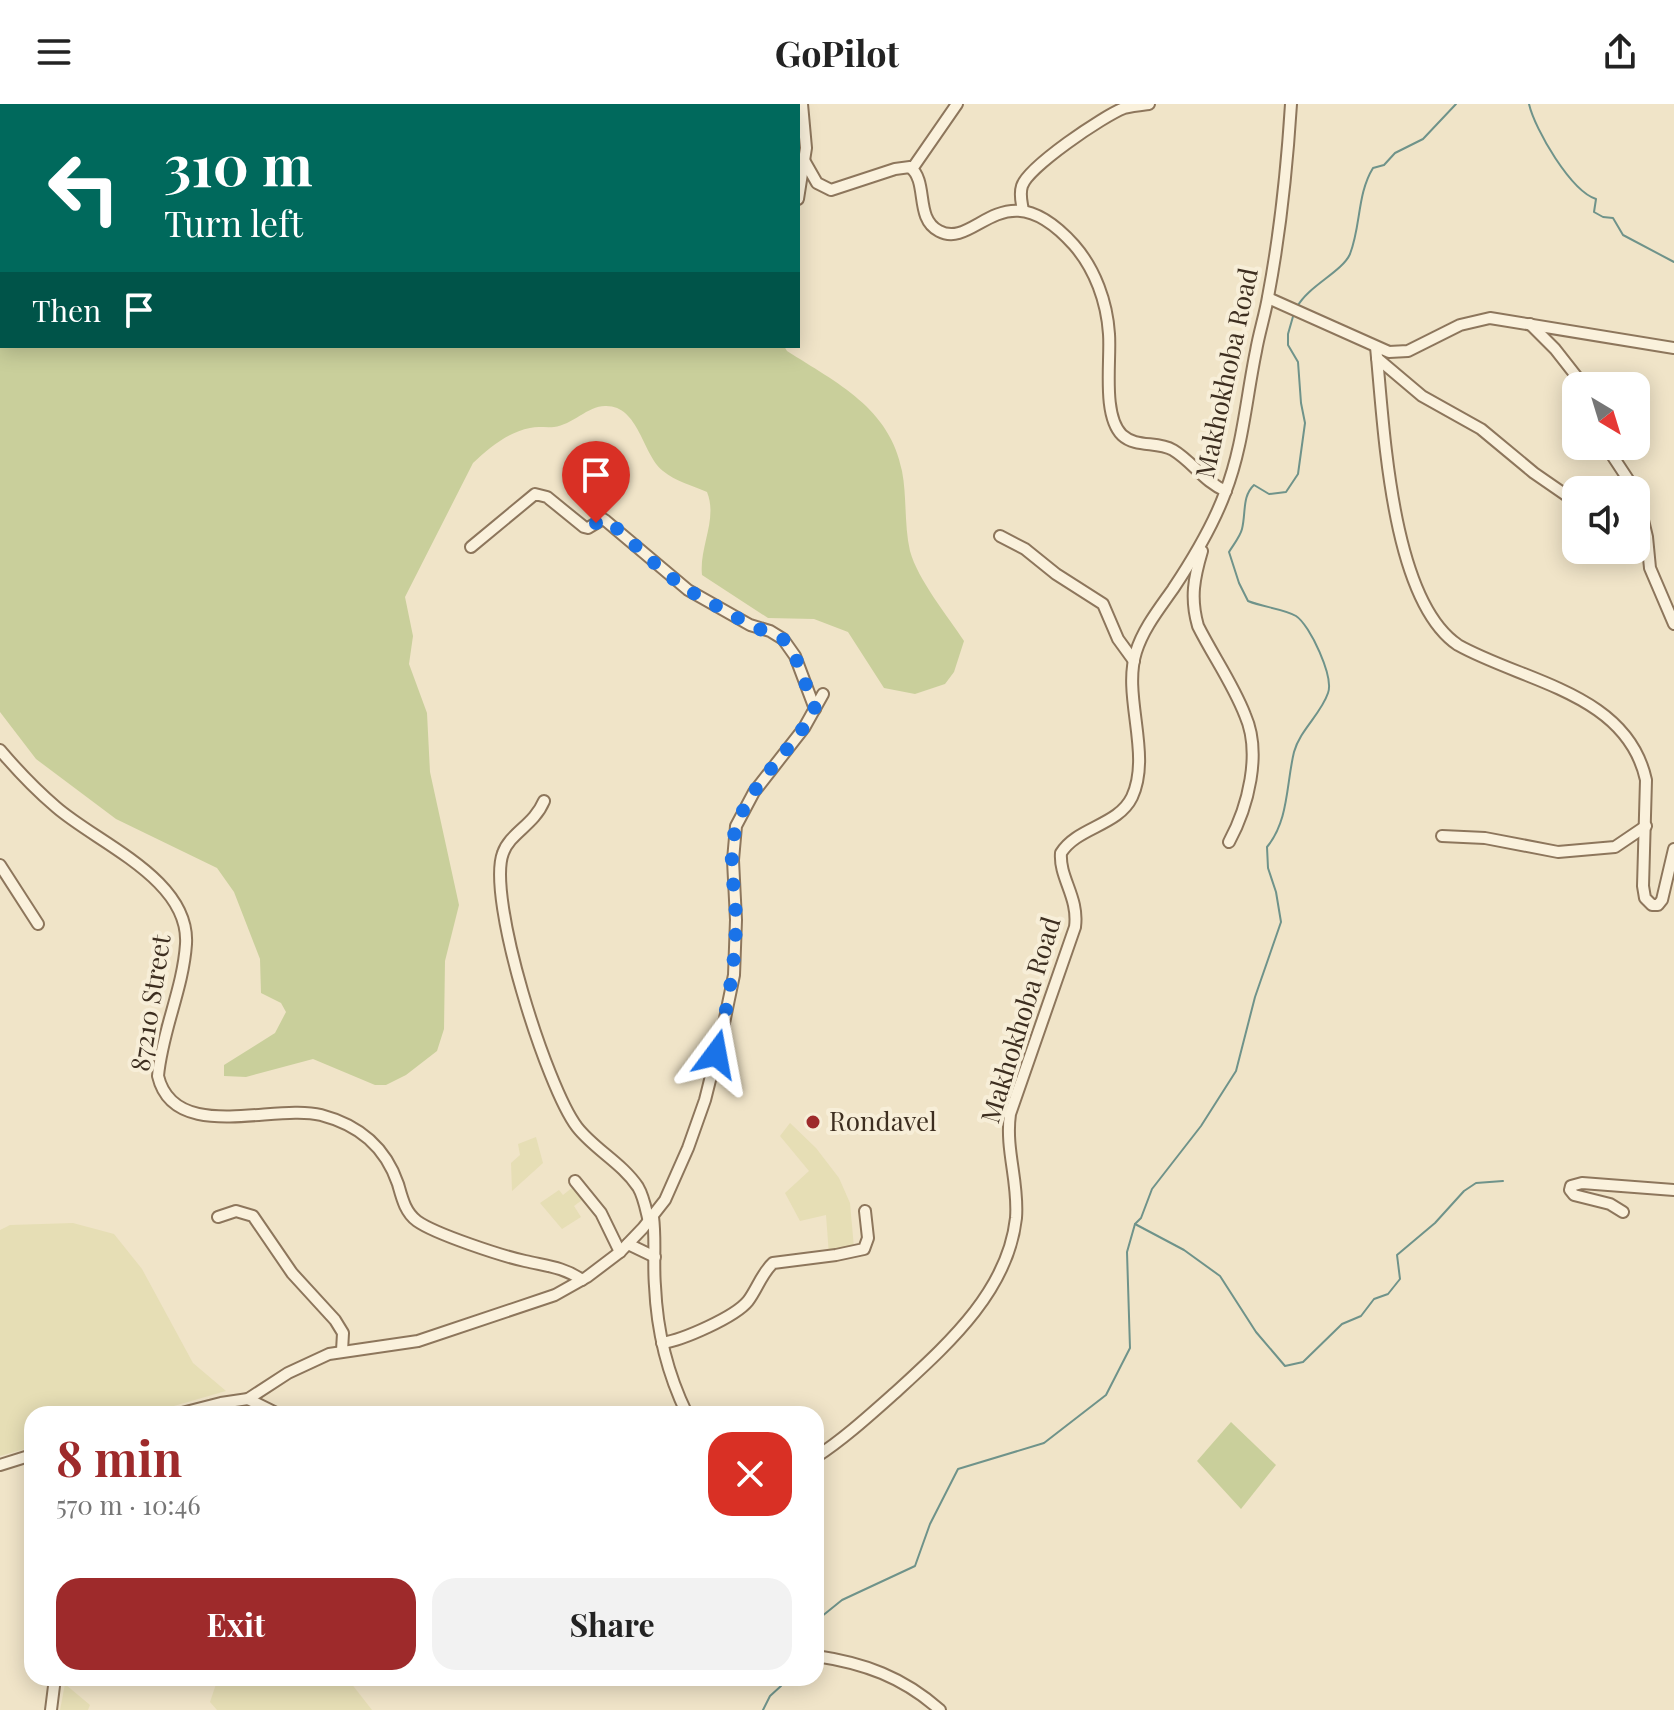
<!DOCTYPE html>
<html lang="en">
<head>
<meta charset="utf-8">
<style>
  :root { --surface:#fff; --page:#f2f2f2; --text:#222; --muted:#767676; --accent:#9e2a2b }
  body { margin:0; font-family:"Playfair Display",serif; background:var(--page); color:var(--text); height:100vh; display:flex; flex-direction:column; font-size:30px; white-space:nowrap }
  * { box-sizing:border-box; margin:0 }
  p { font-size:26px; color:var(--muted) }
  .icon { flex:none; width:44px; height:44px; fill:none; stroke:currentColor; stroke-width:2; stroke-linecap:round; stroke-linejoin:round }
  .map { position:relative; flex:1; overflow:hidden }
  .sheet { position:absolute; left:24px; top:1302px; width:800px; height:280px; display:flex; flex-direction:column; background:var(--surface); border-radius:24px; box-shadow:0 4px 20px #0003 }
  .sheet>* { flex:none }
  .banner { position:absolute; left:0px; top:0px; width:800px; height:244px; box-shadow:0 4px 20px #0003; background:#00695c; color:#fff; overflow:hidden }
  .needle { width:52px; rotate:142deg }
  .buttons { position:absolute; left:1562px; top:268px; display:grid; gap:16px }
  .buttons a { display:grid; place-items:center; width:88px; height:88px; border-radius:16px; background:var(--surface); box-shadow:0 4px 20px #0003; font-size:40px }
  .pin { position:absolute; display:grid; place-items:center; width:68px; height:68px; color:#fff; margin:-82px -34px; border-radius:50% 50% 50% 0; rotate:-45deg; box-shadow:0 0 8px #0007 }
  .pin .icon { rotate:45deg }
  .me { position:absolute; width:88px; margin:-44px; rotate:13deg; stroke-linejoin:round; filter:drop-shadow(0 0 6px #0008) }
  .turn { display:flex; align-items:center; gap:28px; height:168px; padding:0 32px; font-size:36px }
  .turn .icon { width:104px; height:104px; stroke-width:2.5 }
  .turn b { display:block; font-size:56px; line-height:68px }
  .then { display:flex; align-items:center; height:76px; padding:0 32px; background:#0003; gap:16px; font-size:30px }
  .round { display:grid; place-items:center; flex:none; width:84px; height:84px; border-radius:24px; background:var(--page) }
  .summary { display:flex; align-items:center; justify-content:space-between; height:136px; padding:0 32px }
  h1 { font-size:48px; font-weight:700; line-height:60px; color:var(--accent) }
  .cta { display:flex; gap:16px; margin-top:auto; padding:16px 32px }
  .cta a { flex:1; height:92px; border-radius:24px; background:var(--accent); color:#fff; font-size:32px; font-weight:700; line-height:92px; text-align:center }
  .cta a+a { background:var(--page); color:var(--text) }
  header { display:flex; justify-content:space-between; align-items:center; height:104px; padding:0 32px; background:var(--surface); font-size:36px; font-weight:700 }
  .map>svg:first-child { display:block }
</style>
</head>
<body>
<header><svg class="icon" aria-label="menu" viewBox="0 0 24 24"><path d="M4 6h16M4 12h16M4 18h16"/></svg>GoPilot<svg class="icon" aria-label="share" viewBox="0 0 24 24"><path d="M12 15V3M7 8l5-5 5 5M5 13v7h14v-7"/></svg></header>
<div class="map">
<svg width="1674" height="1606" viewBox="0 0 1674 1606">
  <rect width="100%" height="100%" fill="#f0e4c8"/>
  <g fill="#e6deb5">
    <polygon points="790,1019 816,1044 839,1074 850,1099 854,1144 829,1151 826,1111 800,1117 785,1089 809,1067 780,1032"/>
    <polygon points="536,1033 543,1059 512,1087 511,1059 520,1051 518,1040"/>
    <polygon points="573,1083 582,1096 574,1102 581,1113 562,1125 540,1099 559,1086 563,1091"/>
    <polygon points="73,1119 114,1130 142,1165 193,1259 226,1287 146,1310 32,1310 32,1343 0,1352 0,1126 10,1121"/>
    <polygon points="218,1574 347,1574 372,1606 217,1606 210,1598"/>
    <polygon points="65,1580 90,1601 88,1606 60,1606"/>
  </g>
  <g fill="#c9cf9b">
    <path d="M 0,0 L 37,0 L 2,2 L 2,242 L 784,242 L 787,247 C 837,279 890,304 902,367 C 907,393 904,421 910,447 C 918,476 947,511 964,537 L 954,568 L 945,580 L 915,590 L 884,584 L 848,528 L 814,515 L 768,514 L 702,471 C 699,443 718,415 707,388 C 693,382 675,377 663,367 C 642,350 639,301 605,302 C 588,302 572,321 554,323 C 546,324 538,322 530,324 C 508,328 489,344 473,359 L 405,493 L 413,532 L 409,560 L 427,609 L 430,668 L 459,801 L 445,857 L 444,925 L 437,947 L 406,971 L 386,981 L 375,981 L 313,955 L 246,973 L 224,972 L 224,961 L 275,929 L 286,908 L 281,899 L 261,889 L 260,855 L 234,788 L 217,764 L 116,715 L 36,655 L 0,608 Z"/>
    <polygon points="331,0 661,0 662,2 330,2"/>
    <polygon points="1231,1318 1276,1361 1241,1405 1197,1357"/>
  </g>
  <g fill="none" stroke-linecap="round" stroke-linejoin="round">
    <g stroke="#6f938a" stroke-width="2">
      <path d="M 1529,0 C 1535,26 1571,87 1596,95 L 1594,108 L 1603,113 L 1613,114 L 1623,131 L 1674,158"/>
      <path d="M 1297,203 C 1308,182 1342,168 1350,150 C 1361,122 1357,90 1373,64 L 1384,61 L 1395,49 L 1423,35 L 1456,0"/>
      <polyline points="1135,1120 1184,1146 1220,1172 1256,1228 1285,1262 1303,1258 1342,1220 1361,1212 1374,1195 1388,1190 1400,1175 1397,1151 1435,1119 1464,1087 1476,1079 1503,1077"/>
      <path d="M 816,1517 L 842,1496 L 915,1462 L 930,1420 L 958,1365 L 1044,1339 L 1106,1291 L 1130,1244 L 1127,1148 L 1135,1120 L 1141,1114 L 1152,1085 L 1201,1022 L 1236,967 L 1255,893 L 1281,818 L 1276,788 L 1268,764 L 1267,743 C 1289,716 1286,681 1294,648 C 1300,626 1321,610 1328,589 C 1334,573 1310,521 1296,512 C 1285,505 1262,503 1248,497 L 1239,479 L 1229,448 C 1233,441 1240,433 1242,425 C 1246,409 1242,392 1254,381 L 1269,390 L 1286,388 L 1298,370 L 1305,319 L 1301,299 L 1298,258 L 1288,241 L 1288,230 L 1294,209"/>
      <polyline points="763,1606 770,1592 781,1582 780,1574"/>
    </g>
    <defs>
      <g id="minor">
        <path d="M 805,58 L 817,79 L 831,86 L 895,65 L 910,63 C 929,78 914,114 939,127 C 976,147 1003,62 1074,141 C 1095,165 1107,198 1109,230 C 1111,257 1102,311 1122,331 C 1136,344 1157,337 1173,346 C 1193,358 1204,378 1226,387"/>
        <polyline points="912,65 957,0"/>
        <polyline points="798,95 806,44 802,0"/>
        <path d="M 1023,107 C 1022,99 1019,91 1022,82 C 1028,63 1103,12 1124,4 C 1132,2 1141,1 1149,0"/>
        <polyline points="1268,194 1389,248 1408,247 1460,221 1490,214 1674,244"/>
        <polyline points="1530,220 1555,245 1584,282"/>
        <path d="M 1376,243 C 1384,321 1390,495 1458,541 C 1524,578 1627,589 1646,676 L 1643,782 L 1645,794 L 1652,801 L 1658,801 L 1662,796 L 1674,745"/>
        <polyline points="1377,254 1422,292 1481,325 1534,369 1576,398"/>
        <polyline points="1606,342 1635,386"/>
        <polyline points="1636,387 1647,433 1650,464 1674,520"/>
        <polyline points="1000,432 1025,445 1056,470 1103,500 1118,535 1134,557"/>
        <polyline points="471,443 535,390 547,393 584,423 588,424 603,415 606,417 688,486 750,521 770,527 783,535 795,552 815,605"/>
        <path d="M 1202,447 C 1194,474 1190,494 1198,522 C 1213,552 1233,580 1245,611 C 1262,649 1248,703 1229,738"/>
        <path d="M 0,646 C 17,666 36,686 56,703 C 97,739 190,775 186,840 C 183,885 162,927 158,972 C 174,1040 275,999 321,1011 C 359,1021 385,1042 398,1080 C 402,1094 405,1108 417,1117 C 435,1130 502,1152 525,1157 C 546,1162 564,1163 582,1176"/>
        <path d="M 544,697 C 534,721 510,729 503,749 C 486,793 547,984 577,1023 C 594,1045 622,1059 638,1083 C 644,1093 646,1106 649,1118"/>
        <polyline points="1442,732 1485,734 1558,748 1615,743 1646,722"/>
        <polyline points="0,761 38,820"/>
        <polyline points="575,1077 601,1109 620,1148"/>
        <polyline points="1623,1108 1610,1100 1574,1091 1570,1086 1571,1082 1582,1079 1674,1086"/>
        <polyline points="218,1113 236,1107 253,1112 292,1169 335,1216 343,1229 342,1247"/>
        <path d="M 653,1113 C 656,1136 653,1159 655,1182 C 657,1228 667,1269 687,1310"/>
        <polyline points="628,1140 655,1153"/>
        <path d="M 662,1239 C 683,1236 735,1213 748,1197 C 757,1185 762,1169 773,1159 L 836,1151 L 864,1145 L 868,1134 L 865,1107"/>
        <polyline points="248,1295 278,1310"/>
        <polyline points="178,1310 221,1299 248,1295 288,1269 329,1250 418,1237 555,1191 587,1173 620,1148 643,1124 665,1096 688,1044 705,996 723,924 734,871 736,816 733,756 736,722 754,688 804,624 823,590"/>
        <path d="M 816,1353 C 845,1334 871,1310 897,1287 C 948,1240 1008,1187 1016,1114 C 1019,1078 1005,1046 1010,1010 L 1075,823 C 1079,793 1059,774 1061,749 C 1077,723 1118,722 1132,693 C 1152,650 1122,592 1136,548 C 1143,525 1159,505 1173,485 C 1193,455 1212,424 1225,389 C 1243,343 1246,295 1256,247 C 1259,229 1265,211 1268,193 C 1280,130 1287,64 1291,0"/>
        <polyline points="0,1361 32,1351"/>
        <path d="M 816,1552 C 864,1559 903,1573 940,1606"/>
        <polyline points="51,1606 55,1574"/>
      </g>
    </defs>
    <use href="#minor" stroke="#8d765c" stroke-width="14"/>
    <use href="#minor" stroke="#faf1dc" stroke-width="10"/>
  </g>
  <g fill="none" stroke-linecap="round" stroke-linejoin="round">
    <path stroke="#1a73e8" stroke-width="14" stroke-dasharray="0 25.2" d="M 596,419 L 603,415 L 612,420 L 664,468 L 688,486 L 750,521 L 783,535 L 795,552 L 815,605 C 793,646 752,677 737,721 C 726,751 736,787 736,818 C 735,864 727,906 716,950"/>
  </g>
  <circle fill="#9e2a2b" stroke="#f7eed8" stroke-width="3" cx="813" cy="1018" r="8"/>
  <g text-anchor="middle" stroke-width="8" stroke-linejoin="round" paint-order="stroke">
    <g font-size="26" fill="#3d2e20" stroke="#f7eed8">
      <text transform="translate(1227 269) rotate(-78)" y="9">Makhokhoba Road</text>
      <text transform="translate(151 899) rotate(-81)" y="9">87210 Street</text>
      <text transform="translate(1021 916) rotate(-73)" y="9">Makhokhoba Road</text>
    </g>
    <g font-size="26" fill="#3d2e20" stroke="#f7eed8" text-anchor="start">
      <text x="829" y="1027">Rondavel</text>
    </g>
  </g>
</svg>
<div class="buttons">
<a><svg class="needle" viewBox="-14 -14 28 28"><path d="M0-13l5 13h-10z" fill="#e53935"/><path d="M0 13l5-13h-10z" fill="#767676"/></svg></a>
<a><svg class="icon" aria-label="sound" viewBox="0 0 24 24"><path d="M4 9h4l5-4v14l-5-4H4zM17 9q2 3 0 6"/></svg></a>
</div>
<div class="pin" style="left:596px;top:419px;background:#d93025"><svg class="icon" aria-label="arrive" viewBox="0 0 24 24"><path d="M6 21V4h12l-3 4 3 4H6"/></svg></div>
<svg class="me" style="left:716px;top:950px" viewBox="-20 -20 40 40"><path d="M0-17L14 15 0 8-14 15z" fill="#1a73e8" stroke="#fff" stroke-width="4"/></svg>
<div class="banner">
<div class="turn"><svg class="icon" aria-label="left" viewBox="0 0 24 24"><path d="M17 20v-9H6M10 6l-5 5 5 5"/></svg><div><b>310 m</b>Turn left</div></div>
<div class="then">Then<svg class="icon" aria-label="arrive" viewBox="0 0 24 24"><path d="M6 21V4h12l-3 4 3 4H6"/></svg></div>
</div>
<section class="sheet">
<div class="summary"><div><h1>8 min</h1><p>570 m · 10:46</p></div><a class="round" style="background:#d93025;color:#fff"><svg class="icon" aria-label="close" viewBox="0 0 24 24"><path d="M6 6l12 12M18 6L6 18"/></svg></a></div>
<div class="cta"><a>Exit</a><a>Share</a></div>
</section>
</div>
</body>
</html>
